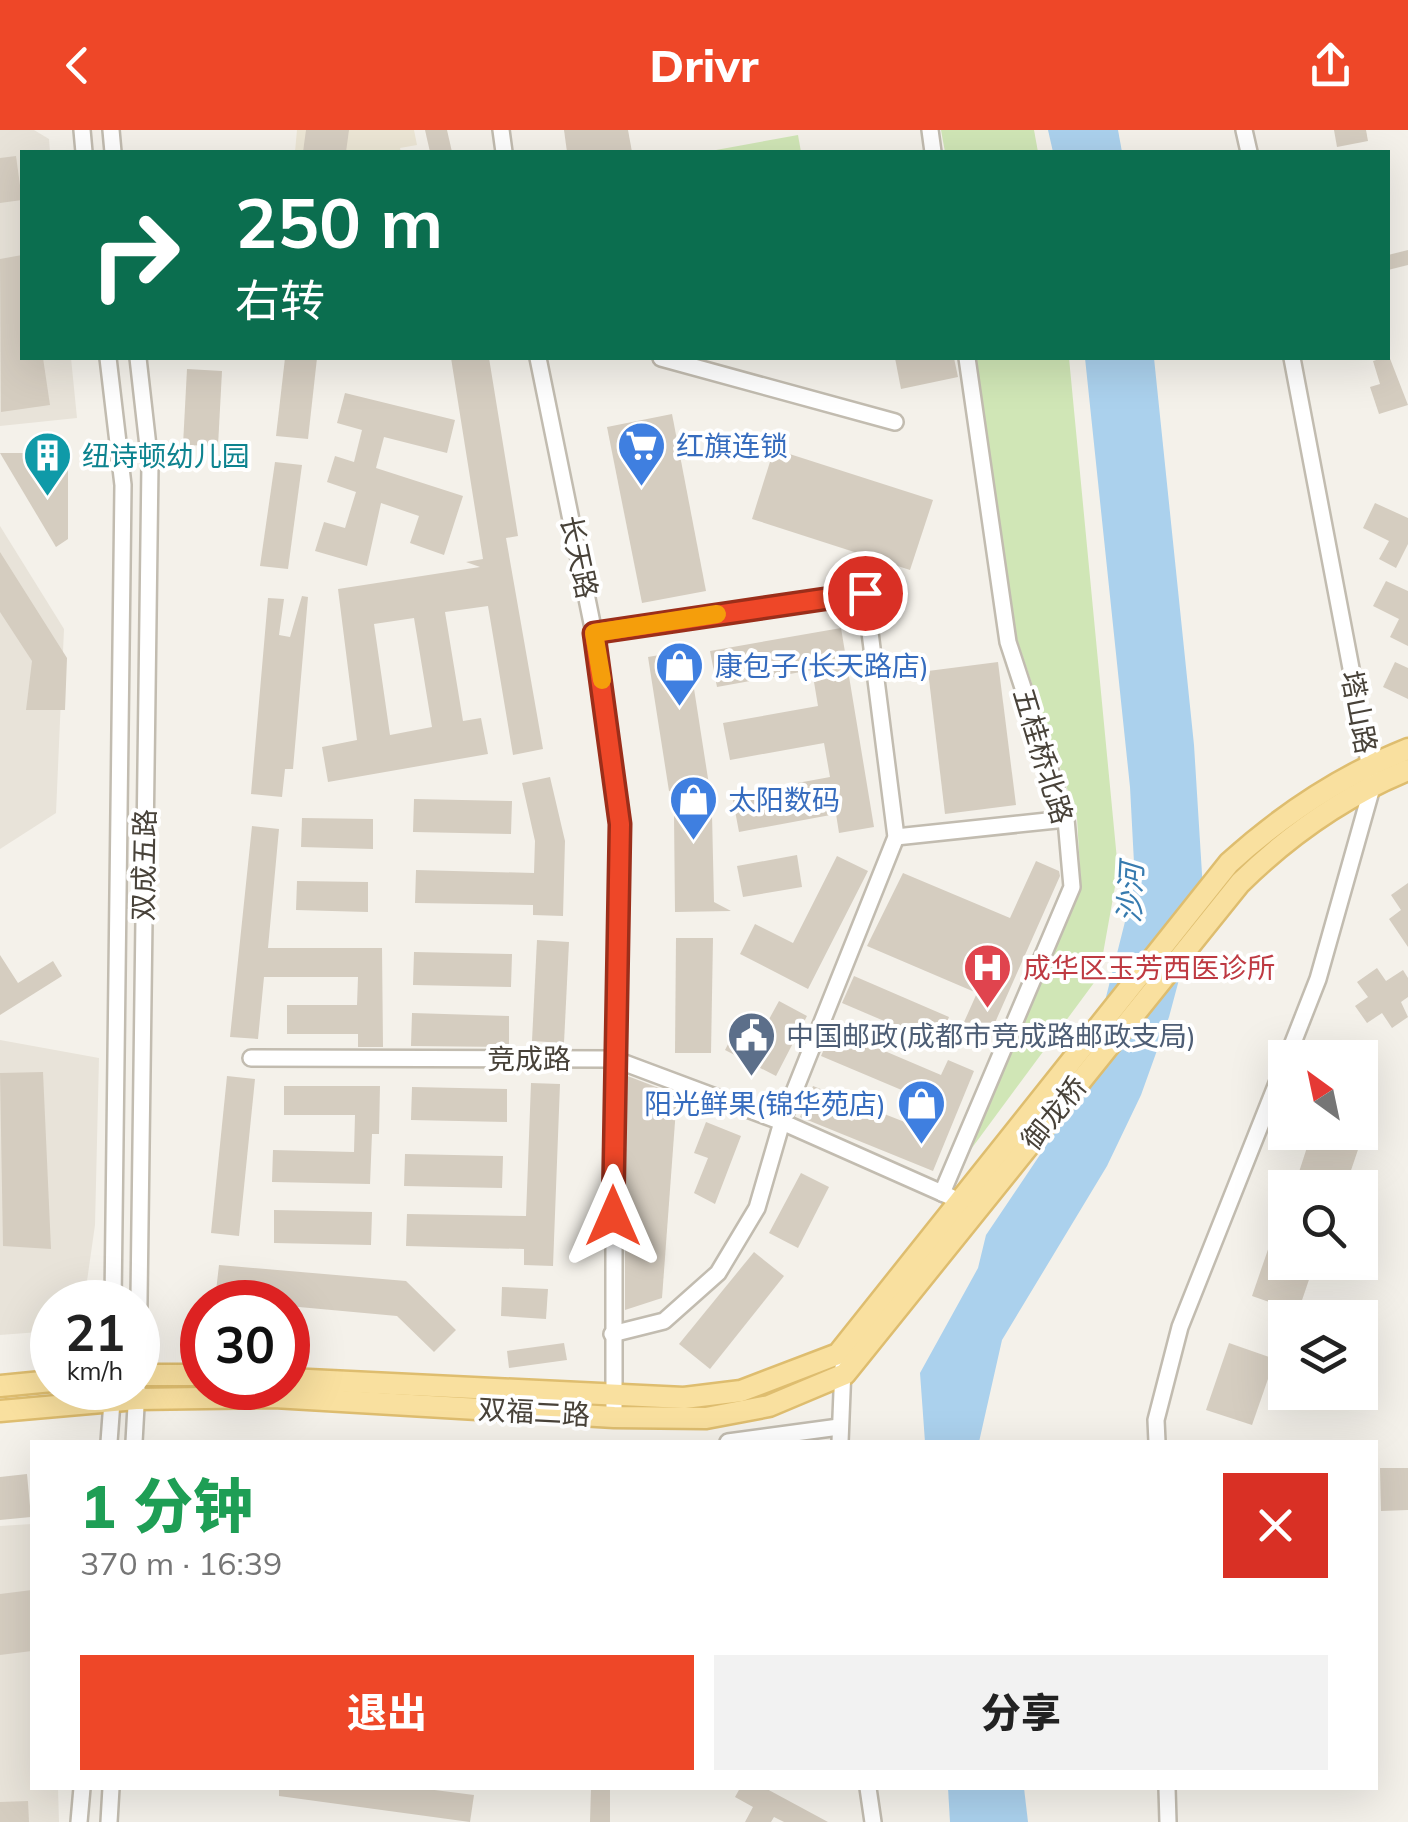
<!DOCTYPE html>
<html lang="zh">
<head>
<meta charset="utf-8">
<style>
  :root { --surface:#fff; --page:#f2f2f2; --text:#222; --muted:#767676; --accent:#ee4728 }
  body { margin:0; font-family:Mulish,"Noto Sans SC",sans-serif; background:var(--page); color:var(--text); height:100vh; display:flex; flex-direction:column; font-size:38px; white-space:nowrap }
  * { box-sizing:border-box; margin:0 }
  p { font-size:32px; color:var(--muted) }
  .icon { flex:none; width:55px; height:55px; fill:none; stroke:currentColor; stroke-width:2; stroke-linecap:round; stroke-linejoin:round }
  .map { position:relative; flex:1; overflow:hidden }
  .sheet { position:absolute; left:30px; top:1310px; width:1348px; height:350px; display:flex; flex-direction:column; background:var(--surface); border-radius:0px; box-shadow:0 10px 40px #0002 }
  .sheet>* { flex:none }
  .banner { position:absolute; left:20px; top:20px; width:1370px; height:210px; border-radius:0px; box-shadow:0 10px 40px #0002; background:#0b6e4f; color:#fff; overflow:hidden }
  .needle { width:65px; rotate:327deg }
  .buttons { position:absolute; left:1268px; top:910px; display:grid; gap:20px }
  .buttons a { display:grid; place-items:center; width:110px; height:110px; border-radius:0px; background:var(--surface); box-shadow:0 10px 40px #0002; font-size:50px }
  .speed { position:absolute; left:30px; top:1150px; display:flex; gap:20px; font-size:50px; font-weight:700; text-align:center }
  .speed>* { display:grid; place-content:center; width:130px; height:130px; border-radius:50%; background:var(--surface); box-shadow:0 10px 40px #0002; line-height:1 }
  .speed small { font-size:25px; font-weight:400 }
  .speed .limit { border:15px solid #d22; background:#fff; color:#111 }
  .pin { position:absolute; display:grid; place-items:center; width:85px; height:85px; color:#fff; margin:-42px; border:5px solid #fff; border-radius:50%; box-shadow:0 2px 10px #0007 }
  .me { position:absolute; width:110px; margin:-55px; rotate:0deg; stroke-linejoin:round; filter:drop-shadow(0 0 8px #0008) }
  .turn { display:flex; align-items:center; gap:35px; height:210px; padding:0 50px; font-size:45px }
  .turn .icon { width:130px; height:130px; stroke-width:2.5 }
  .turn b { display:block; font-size:70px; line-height:85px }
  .round { display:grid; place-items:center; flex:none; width:105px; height:105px; border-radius:0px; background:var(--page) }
  .overview { display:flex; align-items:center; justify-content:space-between; height:170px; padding:0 50px }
  h1 { font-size:60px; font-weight:800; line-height:75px; color:#1e9e55 }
  .action { display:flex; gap:20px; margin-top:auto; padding:20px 50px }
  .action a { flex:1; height:115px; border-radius:0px; background:var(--accent); color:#fff; font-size:40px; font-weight:800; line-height:115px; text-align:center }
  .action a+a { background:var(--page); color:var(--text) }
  header { display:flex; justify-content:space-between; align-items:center; height:130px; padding:0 50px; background:var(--accent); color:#fff; font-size:45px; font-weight:800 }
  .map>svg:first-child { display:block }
</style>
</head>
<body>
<header><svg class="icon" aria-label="back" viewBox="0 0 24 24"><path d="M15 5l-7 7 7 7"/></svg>Drivr<svg class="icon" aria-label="share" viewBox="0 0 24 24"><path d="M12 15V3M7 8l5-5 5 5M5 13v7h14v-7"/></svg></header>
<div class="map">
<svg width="1408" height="1692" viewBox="0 0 1408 1692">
  <rect width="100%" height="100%" fill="#f4f1ea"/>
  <g fill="#e8e3d9">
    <polygon points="0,0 34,0 49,9 50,22 22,22 22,228 71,228 77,288 0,296"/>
    <polygon points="0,396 64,499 56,683 0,719"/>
    <polygon points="0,910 99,928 95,1095 84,1172 52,1172 52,1201 0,1205"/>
    <polygon points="32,1394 32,1658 58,1658 59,1692 0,1692 0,1396"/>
  </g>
  <polygon fill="#ece6d5" points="297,0 414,0 417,15 400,18 401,22 295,22"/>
  <g fill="#d0e6b6">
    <polygon points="941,0 1034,0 1038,22 945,22"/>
    <polygon points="798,5 801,22 705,22"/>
    <polygon points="975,228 1069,228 1118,740 1099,846 966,1026 1081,756 1077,688 1017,509"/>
  </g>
  <g fill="#abd1ed">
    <polygon points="1048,0 1118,0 1122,22 1053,22"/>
    <polygon points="1085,228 1154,228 1194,615 1203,760 1169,887 1141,965 1107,1036 1002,1210 979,1312 925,1312 920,1243 978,1138 986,1105 1064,989 1104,875 1135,752 1130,657"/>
    <polygon points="948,1658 1024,1658 1028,1692 950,1692"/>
  </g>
  <g fill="#d5cdc0" fill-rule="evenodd">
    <polygon points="306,0 349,0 346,22 303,22"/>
    <polygon points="425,0 447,0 452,22 430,22"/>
    <polygon points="564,0 628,0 632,22 567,22"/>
    <polygon points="1334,0 1366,0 1368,11 1337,17"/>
    <polygon points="16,26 22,70 0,73 0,28"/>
    <polygon points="1408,120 1408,135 1388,140 1388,125"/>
    <polygon points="22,125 22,228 43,228 50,275 1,282 0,129"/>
    <polygon points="1389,226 1408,275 1379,284 1370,257 1380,254 1373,231"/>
    <polygon points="285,228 317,228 308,309 276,306"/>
    <path d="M 451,228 L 489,228 L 518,406 L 506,408 L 543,619 L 513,625 L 488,476 L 445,482 L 463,591 L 481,588 L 488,624 L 328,652 L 322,617 L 357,610 L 338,459 L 480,437 L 466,432 L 483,429 ZM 414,488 L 432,597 L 390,605 L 374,494 Z"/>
    <polygon points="895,228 954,228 958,247 901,259"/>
    <polygon points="187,239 222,241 218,316 183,315"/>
    <polygon points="345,263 455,290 447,323 384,307 376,338 463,366 444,425 410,413 419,386 381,373 367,436 315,421 324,392 345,398 356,362 327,352 335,326 354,332 362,300 337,293"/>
    <polygon points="672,284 706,461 642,473 607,297"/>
    <polygon points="774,319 933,370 910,440 752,389"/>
    <polygon points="0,323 68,323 68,409 56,417"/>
    <polygon points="275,332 302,335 288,439 260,436"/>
    <polygon points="1375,373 1408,388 1408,414 1396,438 1379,429 1389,411 1363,398"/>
    <polygon points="0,422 67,528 65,580 26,580 32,531 0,482"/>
    <polygon points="1386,451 1408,461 1408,516 1390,507 1399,489 1373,476"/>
    <polygon points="302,466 308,467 293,639 285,639 282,667 251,664 268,468 284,469 279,505 290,507"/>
    <polygon points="841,498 874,697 839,703 836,684 739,702 732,665 830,647 824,613 730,630 723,593 818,576 812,540 717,557 710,521"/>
    <polygon points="688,520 709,655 669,661 648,527"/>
    <polygon points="998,532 1016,675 945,684 928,541"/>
    <polygon points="1395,532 1408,538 1408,569 1383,557"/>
    <polygon points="550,647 565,711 563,786 533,785 533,775 415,773 416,740 534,743 535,711 522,653"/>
    <polygon points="414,669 512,671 511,704 413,702"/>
    <polygon points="712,684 714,772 731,781 675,782 674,685"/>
    <polygon points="302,688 373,689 373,719 301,717"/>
    <polygon points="252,696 279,699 268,818 382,818 383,917 358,917 358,904 287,904 287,875 357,875 358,847 264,847 258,909 230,907"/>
    <polygon points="797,725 802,757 743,767 737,736"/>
    <polygon points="837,726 868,741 808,859 740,824 755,794 793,813"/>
    <polygon points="1036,731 1059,741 1060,746 986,913 960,901 977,863 867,816 903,743 1010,788"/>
    <polygon points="297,751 368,752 368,782 296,780"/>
    <polygon points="1408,753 1408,817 1389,789 1401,780 1391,765"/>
    <polygon points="676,808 713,808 711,923 675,923"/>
    <polygon points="537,810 569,812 564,913 532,911"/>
    <polygon points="414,822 512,824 511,857 413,855"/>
    <polygon points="0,825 18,853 53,831 62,846 0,885"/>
    <polygon points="1377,838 1386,851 1403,840 1408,848 1408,867 1401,872 1408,887 1392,898 1382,883 1367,893 1355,876 1368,867 1357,852"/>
    <polygon points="854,846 949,887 938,914 842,873"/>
    <polygon points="779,871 807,886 776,946 725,920 740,891 762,902"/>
    <polygon points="412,883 509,886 509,917 411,916"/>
    <polygon points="833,899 941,945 948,930 974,941 933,1041 800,987 813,956 920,998 930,972 821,926"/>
    <polygon points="43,942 51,1119 3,1116 0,943"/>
    <polygon points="625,945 677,965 662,1168 625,1180"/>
    <polygon points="227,946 255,949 239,1106 211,1103"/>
    <polygon points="531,953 560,954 553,1136 524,1135 524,1119 406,1116 407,1084 526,1086"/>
    <polygon points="284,956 380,956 379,1004 372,1004 370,1054 272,1052 273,1020 354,1022 355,985 284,985"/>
    <polygon points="412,957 507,959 507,992 411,990"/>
    <polygon points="706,992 741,1006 715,1074 694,1063 708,1028 694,1023"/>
    <polygon points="1312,1002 1364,1002 1345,1058 1299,1042"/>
    <polygon points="405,1024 503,1026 502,1058 404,1056"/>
    <polygon points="801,1043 829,1057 798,1118 769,1103"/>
    <polygon points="274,1080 372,1082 371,1115 274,1113"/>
    <polygon points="1275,1099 1285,1103 1285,1132 1315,1132 1298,1182 1252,1166"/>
    <polygon points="754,1122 784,1146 710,1239 679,1214"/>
    <polygon points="219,1135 406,1151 456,1200 434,1222 397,1186 288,1176 288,1172 215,1170"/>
    <polygon points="502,1157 548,1159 546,1189 501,1186"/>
    <polygon points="564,1213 567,1230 509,1238 507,1221"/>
    <polygon points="1229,1213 1275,1229 1252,1295 1206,1280"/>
    <polygon points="1380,1338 1408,1338 1408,1380 1381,1381"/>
    <polygon points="27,1344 31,1387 0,1390 0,1347"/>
    <polygon points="32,1460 32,1521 0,1525 0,1464"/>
    <polygon points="279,1658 419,1658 474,1665 470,1692 279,1666"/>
    <polygon points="591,1658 610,1658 610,1692 590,1692"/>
    <polygon points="740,1658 765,1658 828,1692 784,1692 774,1687 771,1692 745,1692 753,1677 735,1667"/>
    <polygon points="28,1671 29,1692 0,1692 0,1672"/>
  </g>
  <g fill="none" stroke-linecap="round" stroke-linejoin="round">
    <defs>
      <g id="minor">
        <polyline points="82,0 84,22"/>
        <polyline points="111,0 113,22"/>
        <polyline points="501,0 504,22"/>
        <polyline points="930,0 933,22"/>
        <polyline points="1244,0 1249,22"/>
        <polyline points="108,228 123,355 113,1172"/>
        <polyline points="538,228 594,503 619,694 614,929 614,1287"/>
        <polyline points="661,228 895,292"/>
        <polyline points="594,503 865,463 896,707 782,992 757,1078 718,1143 664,1191 612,1204"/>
        <polyline points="896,707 1066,689"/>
        <polyline points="251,928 614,929 782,992 951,1067"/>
        <polyline points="1287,928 1318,849 1373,654 1292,228"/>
        <polyline points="942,1063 1072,757 1066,689 1008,512 967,228"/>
        <polyline points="138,1244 150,334 138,228"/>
        <polyline points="109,1312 113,1258"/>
        <polyline points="134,1312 137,1258"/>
        <polyline points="728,1312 839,1297"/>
        <polyline points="840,1312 843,1237"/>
        <polyline points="1157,1312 1156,1290 1180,1197 1285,933"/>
        <polyline points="868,1658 873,1692"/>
        <polyline points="1167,1658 1168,1692"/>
        <polyline points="79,1692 82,1658"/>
        <polyline points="109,1692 111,1658"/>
      </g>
      <g id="major">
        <polyline points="138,1245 202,1245"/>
        <path d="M 288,1249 L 684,1268 L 741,1261 L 838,1224 L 1229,733 C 1283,684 1340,646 1408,619"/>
        <polyline points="0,1256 52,1251"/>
        <path d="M 0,1281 L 136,1269 L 274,1267 L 614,1287 L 706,1288 L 769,1276 L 845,1244 L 1240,753 C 1289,705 1344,666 1408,640"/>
      </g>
    </defs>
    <use href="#minor" stroke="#c2bcb0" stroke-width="20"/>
    <use href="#major" stroke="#debd6f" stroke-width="25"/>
    <use href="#minor" stroke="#fff" stroke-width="15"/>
    <use href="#major" stroke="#f9e09f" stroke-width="20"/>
  </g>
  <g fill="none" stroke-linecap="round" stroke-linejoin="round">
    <defs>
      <polyline id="route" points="613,1086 620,694 594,503 865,463"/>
    </defs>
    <use href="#route" stroke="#9b2e1a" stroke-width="25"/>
    <use href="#route" stroke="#ee4728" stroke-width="18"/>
    <polyline stroke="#f59e0b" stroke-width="18" points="602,550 594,503 717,484"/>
  </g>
  <defs>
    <symbol id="supermarket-pin" viewBox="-11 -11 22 30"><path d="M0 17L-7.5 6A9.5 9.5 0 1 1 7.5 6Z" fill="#3f7fe0" stroke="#fff"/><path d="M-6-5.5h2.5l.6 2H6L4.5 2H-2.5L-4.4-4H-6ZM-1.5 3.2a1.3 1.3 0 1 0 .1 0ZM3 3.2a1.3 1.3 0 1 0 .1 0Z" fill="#fff"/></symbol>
    <symbol id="building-pin" viewBox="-11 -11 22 30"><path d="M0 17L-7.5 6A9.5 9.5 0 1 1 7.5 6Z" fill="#0f9aa8" stroke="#fff"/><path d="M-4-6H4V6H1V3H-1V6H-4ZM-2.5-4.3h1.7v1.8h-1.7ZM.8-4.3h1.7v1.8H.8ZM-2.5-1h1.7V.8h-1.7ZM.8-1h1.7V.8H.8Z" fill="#fff"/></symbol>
    <symbol id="shop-pin" viewBox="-11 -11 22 30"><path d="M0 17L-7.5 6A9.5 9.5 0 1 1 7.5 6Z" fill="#3f7fe0" stroke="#fff"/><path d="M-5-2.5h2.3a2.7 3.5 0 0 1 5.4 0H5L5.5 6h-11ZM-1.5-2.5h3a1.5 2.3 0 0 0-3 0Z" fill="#fff"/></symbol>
    <symbol id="hospital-pin" viewBox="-11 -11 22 30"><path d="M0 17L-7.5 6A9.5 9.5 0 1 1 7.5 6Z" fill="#e0444e" stroke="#fff"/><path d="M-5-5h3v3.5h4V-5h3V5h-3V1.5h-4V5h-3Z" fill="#fff"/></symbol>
    <symbol id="civic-pin" viewBox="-11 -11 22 30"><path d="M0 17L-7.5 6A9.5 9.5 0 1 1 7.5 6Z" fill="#5c6f8a" stroke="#fff"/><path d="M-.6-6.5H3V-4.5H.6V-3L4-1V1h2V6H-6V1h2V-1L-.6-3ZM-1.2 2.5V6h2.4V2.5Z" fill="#fff"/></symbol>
  </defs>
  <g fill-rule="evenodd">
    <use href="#supermarket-pin" x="614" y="288" width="55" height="75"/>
    <use href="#building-pin" x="20" y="298" width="55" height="75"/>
    <use href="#shop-pin" x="652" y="508" width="55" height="75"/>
    <use href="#shop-pin" x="666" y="642" width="55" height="75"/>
    <use href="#hospital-pin" x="960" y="810" width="55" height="75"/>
    <use href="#civic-pin" x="724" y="878" width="55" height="75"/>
    <use href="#shop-pin" x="894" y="946" width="55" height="75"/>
  </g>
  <g text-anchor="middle" stroke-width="8" stroke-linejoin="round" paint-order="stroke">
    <g font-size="28" fill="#366cbe" stroke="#fff" text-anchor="start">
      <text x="676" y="326">红旗连锁</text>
      <text x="715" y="546">康包子(长天路店)</text>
      <text x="728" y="680">太阳数码</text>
      <text x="886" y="984" text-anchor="end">阳光鲜果(锦华苑店)</text>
    </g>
    <g font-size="28" fill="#0d838f" stroke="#fff" text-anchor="start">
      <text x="82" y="336">纽诗顿幼儿园</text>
    </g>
    <g font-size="28" fill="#484239" stroke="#fff">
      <text transform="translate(579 427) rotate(78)" y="10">长天路</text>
      <text transform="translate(1359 582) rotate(79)" y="10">塔山路</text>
      <text transform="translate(1043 626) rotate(73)" y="10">五桂桥北路</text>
      <text transform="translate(144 735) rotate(-89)" y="10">双成五路</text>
      <text x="529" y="939">竞成路</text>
      <text transform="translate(1054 983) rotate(-51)" y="10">御龙桥</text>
      <text transform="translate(534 1282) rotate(3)" y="10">双福二路</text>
    </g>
    <g font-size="28" fill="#be3a42" stroke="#fff" text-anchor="start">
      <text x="1023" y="848">成华区玉芳西医诊所</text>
    </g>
    <g font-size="28" fill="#4e5e75" stroke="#fff" text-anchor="start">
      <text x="786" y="916">中国邮政(成都市竞成路邮政支局)</text>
    </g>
    <g font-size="30" font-style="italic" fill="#377baf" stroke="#fff">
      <text transform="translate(1131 763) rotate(-87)" y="10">沙河</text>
    </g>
  </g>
</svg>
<div class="buttons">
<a><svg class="needle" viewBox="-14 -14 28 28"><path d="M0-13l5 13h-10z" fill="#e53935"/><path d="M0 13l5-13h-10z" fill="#767676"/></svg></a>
<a><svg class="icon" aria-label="search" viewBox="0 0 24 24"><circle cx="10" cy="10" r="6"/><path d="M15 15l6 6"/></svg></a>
<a><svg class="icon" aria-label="layers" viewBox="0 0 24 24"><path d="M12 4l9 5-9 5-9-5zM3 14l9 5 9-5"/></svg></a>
</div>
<div class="speed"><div>21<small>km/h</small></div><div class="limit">30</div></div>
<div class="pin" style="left:865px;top:463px;background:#d93025"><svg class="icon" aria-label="arrive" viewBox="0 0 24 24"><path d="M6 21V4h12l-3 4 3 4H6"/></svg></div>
<svg class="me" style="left:613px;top:1086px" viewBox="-20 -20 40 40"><path d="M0-17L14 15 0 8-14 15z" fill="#ee4728" stroke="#fff" stroke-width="4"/></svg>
<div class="banner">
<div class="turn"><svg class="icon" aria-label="right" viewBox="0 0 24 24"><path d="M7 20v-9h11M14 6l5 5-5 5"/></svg><div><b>250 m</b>右转</div></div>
</div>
<section class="sheet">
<div class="overview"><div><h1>1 分钟</h1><p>370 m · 16:39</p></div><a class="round" style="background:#d93025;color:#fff"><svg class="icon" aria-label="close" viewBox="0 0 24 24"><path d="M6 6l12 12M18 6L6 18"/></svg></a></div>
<div class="action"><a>退出</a><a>分享</a></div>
</section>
</div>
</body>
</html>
